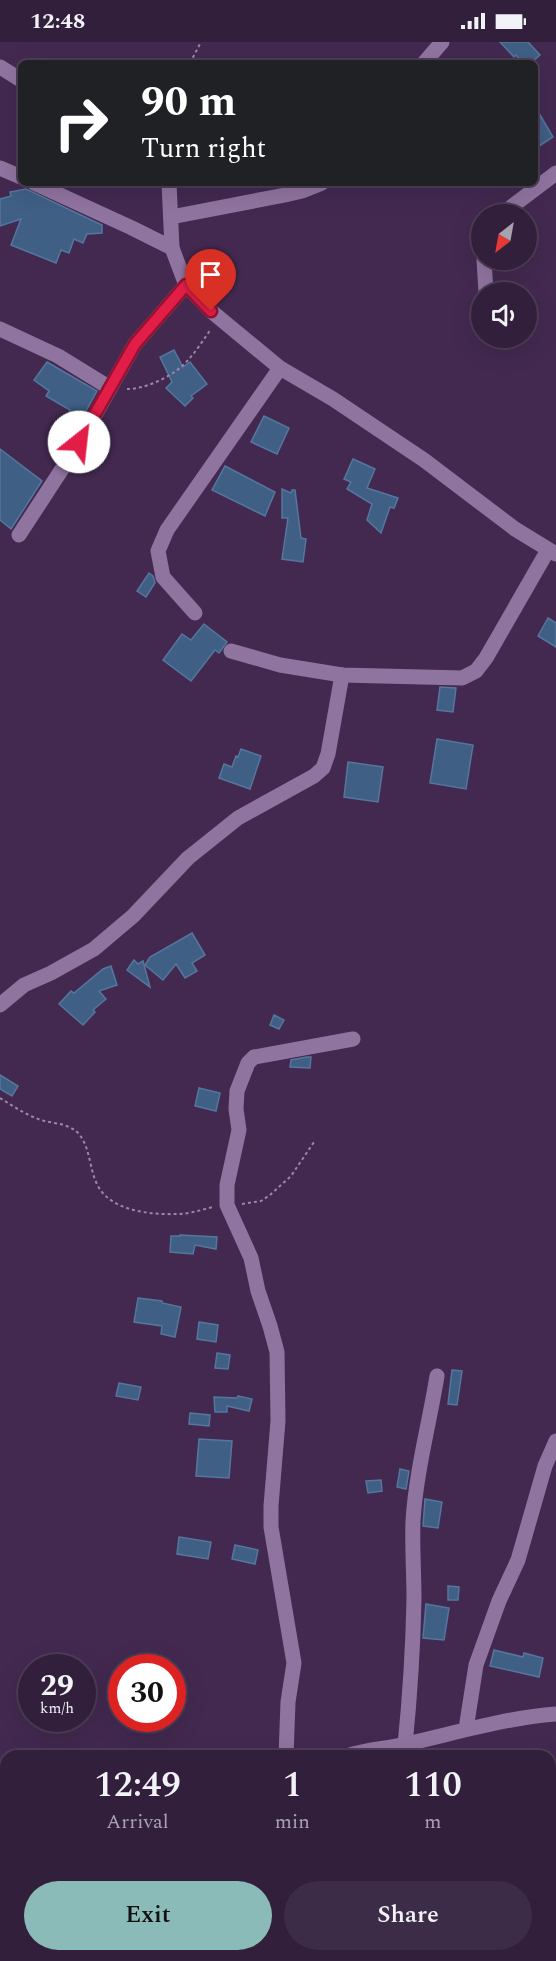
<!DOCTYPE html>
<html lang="en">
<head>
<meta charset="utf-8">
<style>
  :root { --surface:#321f3c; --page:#3d2c47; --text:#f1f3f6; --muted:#a8a2af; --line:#4d3d56; --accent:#8bbbb9 }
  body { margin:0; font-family:Spectral,serif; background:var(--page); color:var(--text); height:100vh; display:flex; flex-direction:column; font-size:22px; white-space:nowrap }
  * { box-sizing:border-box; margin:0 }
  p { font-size:20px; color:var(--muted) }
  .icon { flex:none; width:33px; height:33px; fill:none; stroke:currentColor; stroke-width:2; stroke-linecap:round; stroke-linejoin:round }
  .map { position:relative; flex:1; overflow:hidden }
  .panel { position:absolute; left:0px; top:1708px; width:556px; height:212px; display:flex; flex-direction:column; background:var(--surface); border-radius:18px 18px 0 0; box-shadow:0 6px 24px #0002,0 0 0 2px var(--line) }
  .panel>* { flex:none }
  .guide { position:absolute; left:18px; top:18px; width:520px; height:126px; border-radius:9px; box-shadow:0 6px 24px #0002,0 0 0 2px var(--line); background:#202124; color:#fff; overflow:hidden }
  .needle { width:39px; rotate:211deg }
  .buttons { position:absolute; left:471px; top:162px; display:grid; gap:12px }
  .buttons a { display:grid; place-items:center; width:66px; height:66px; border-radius:50%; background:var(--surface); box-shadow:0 6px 24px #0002,0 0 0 2px var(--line); font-size:30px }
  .speed { position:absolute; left:18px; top:1612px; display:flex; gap:12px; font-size:30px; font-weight:700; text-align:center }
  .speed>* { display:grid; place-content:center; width:78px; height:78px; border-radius:50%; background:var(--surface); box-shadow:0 6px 24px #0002,0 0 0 2px var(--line); line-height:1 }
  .speed small { font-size:15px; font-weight:400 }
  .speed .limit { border:9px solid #d22; background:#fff; color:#111 }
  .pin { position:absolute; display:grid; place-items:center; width:51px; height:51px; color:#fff; margin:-62px -26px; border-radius:50% 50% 50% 0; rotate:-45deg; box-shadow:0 0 6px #0007 }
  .pin .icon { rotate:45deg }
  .me { position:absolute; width:66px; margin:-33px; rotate:29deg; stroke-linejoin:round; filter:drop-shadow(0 0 4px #0008) }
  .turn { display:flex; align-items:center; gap:21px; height:126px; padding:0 24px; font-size:27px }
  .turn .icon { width:78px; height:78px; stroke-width:2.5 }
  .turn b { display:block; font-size:42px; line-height:51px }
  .eta { display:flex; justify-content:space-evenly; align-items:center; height:102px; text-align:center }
  .eta b { font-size:36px; font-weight:600; line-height:42px }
  .button { display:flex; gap:12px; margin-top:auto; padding:12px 24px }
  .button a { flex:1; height:69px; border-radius:36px; background:var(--accent); color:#111; font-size:24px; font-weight:600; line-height:69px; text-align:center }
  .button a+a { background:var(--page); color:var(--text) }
  .status { display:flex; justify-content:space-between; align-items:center; height:42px; padding:0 30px; background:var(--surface); direction:ltr }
  .status svg { height:16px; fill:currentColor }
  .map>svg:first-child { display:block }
</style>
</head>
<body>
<div class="status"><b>12:48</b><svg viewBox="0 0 49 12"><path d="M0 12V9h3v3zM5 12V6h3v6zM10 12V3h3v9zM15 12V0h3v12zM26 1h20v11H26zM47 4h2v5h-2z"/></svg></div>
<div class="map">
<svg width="556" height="1919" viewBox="0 0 556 1919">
  <rect width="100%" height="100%" fill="#432950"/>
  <g fill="#3f5f85" stroke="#55769d" stroke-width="1.5">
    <polygon points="500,0 528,0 540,13 531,21 522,21 516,13 514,15"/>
    <polygon points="536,66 553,95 536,106"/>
    <polygon points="26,147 102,183 102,191 87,192 83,201 74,197 69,211 61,208 56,221 11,203 21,177 0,184 0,157 11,154 10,150"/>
    <polygon points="174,308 183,325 190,320 207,342 191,354 193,356 185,364 166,346 172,340 160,315"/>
    <polygon points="47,320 97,349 81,378 69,371 70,368 46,354 49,349 34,338"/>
    <polygon points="264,374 289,386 277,412 251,400"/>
    <polygon points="0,407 42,439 11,487 0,478"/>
    <polygon points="353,417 375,427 367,446 398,456 394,466 390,465 381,491 367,478 372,462 347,447 351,440 344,437"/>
    <polygon points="225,424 275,450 265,474 212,448"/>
    <polygon points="282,447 291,451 292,448 295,448 301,496 306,497 303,520 282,517 288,476 282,476"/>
    <polygon points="149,531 153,534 155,541 146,555 137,549"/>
    <polygon points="548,576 556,581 556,605 538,594"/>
    <polygon points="204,582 227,600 219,611 215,608 191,639 163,618 182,592 191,598"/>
    <polygon points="440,645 456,646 453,670 437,668"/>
    <polygon points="437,697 473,703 466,747 430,741"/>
    <polygon points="241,707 261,714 250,747 219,736 224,722 232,725 236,714 238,715"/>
    <polygon points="348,720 383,725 378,760 344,755"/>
    <polygon points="192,891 205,913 192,921 197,929 185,936 176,922 163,938 145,923 150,915"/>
    <polygon points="134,918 138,922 143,919 150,945 127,928"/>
    <polygon points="111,924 117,943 99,949 106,957 93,968 95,970 83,983 59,962 71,949 74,951 103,927"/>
    <polygon points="274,973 284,978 279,987 270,983"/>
    <polygon points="307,1015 311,1015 310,1026 290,1025 291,1018"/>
    <polygon points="0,1033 18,1044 12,1054 0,1047"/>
    <polygon points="199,1046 220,1051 216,1069 195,1064"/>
    <polygon points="180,1193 217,1195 216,1207 195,1203 193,1212 170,1210 171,1194 180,1194"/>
    <polygon points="138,1256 162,1259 162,1261 181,1265 175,1295 161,1292 162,1284 134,1280"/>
    <polygon points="199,1280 218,1283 216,1300 197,1297"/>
    <polygon points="217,1311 230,1313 228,1327 215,1326"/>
    <polygon points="452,1328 462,1329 457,1363 448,1362"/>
    <polygon points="119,1341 141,1345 138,1358 116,1354"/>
    <polygon points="238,1354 252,1357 249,1369 227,1364 227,1370 215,1370 214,1355 237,1356"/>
    <polygon points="190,1371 210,1373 209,1384 189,1382"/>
    <polygon points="199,1397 232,1399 229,1436 196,1434"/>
    <polygon points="400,1427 409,1429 406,1447 397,1445"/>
    <polygon points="381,1438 382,1449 368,1451 366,1439"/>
    <polygon points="425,1457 442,1460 438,1486 423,1484"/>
    <polygon points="179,1495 211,1500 208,1517 177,1512"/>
    <polygon points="235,1503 258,1508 255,1522 232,1517"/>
    <polygon points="448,1544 459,1545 458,1558 448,1558"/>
    <polygon points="426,1562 449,1566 444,1598 423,1596"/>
    <polygon points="494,1608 523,1615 524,1611 543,1616 539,1635 490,1624"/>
  </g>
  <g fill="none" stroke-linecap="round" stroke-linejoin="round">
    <g stroke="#9b88a5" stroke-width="2" stroke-dasharray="3 3" stroke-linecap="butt">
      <polyline points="190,21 201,0"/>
      <path d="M 127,347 C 147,347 176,333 189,317 C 197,308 204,297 211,287"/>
      <path d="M 0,1056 C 13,1064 26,1073 41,1078 C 54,1082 69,1081 79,1092 C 91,1107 89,1128 98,1144 C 111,1169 151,1173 177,1172 C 189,1172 201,1168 213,1165"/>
      <polyline points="242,1162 261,1159 270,1153 291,1134 314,1100"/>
    </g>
    <g stroke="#9074a0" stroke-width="15">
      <polyline points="424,21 442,0"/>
      <polyline points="0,25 21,38"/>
      <polyline points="0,126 21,135"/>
      <polyline points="34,141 132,186 172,206"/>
      <polyline points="169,141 172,206 186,243 211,269 280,326 333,357 424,418 515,487 556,512"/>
      <polyline points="502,172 556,131"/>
      <polyline points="171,175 285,153 302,149 322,141"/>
      <polyline points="484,218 486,250"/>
      <polyline points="0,287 58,314 110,346"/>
      <polyline points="19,493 79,401 135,302 186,243"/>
      <polyline points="195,571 163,535 158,509 167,488 280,326"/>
      <polyline points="231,609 280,623 342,633 462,636 476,629 486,616 548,508"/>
      <polyline points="0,963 24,943 51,931 94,907 133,874 188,816 238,776 314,734 323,726 328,712 342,633"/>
      <polyline points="466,1687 476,1623 499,1559 518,1518 545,1424 556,1399"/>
      <path d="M 405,1703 C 410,1654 413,1606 414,1557 C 414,1531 412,1505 413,1479 C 416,1430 429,1383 437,1334"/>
      <polyline points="286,1714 288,1660 294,1621 271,1485 271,1464 278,1379 277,1310 270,1284 258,1249 251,1216 227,1163 227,1143 239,1088 236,1067 237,1049 248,1021 254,1015 353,997"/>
      <path d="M 347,1714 C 367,1707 386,1707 406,1702 C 456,1691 504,1676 556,1672"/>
      <polyline points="0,1792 6,1797"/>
      <polyline points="113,1914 119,1919"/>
      <polyline points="439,1914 441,1919"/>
    </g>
  </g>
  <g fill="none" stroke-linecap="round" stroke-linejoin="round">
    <defs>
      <polyline id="route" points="79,400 135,302 186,243 211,269"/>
    </defs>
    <use href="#route" stroke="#92132f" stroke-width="15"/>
    <use href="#route" stroke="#e11d48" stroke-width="10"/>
  </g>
</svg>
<div class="buttons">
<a><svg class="needle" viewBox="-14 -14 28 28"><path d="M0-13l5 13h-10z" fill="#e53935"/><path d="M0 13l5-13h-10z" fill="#a8a2af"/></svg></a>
<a><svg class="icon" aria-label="sound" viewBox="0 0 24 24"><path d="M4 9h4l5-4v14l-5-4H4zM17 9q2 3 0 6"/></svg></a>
</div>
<div class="speed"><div>29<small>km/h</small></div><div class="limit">30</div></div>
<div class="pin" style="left:211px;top:269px;background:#d93025"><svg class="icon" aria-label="arrive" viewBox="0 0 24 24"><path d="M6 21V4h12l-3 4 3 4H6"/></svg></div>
<svg class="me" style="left:79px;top:400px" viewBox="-20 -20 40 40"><circle r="19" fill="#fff"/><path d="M0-13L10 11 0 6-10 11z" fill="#e11d48"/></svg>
<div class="guide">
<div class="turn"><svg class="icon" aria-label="right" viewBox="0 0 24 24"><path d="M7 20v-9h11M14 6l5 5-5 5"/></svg><div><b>90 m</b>Turn right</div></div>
</div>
<section class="panel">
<div class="eta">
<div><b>12:49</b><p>Arrival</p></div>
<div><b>1</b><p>min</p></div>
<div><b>110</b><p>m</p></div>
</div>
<div class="button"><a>Exit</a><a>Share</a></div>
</section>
</div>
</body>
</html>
